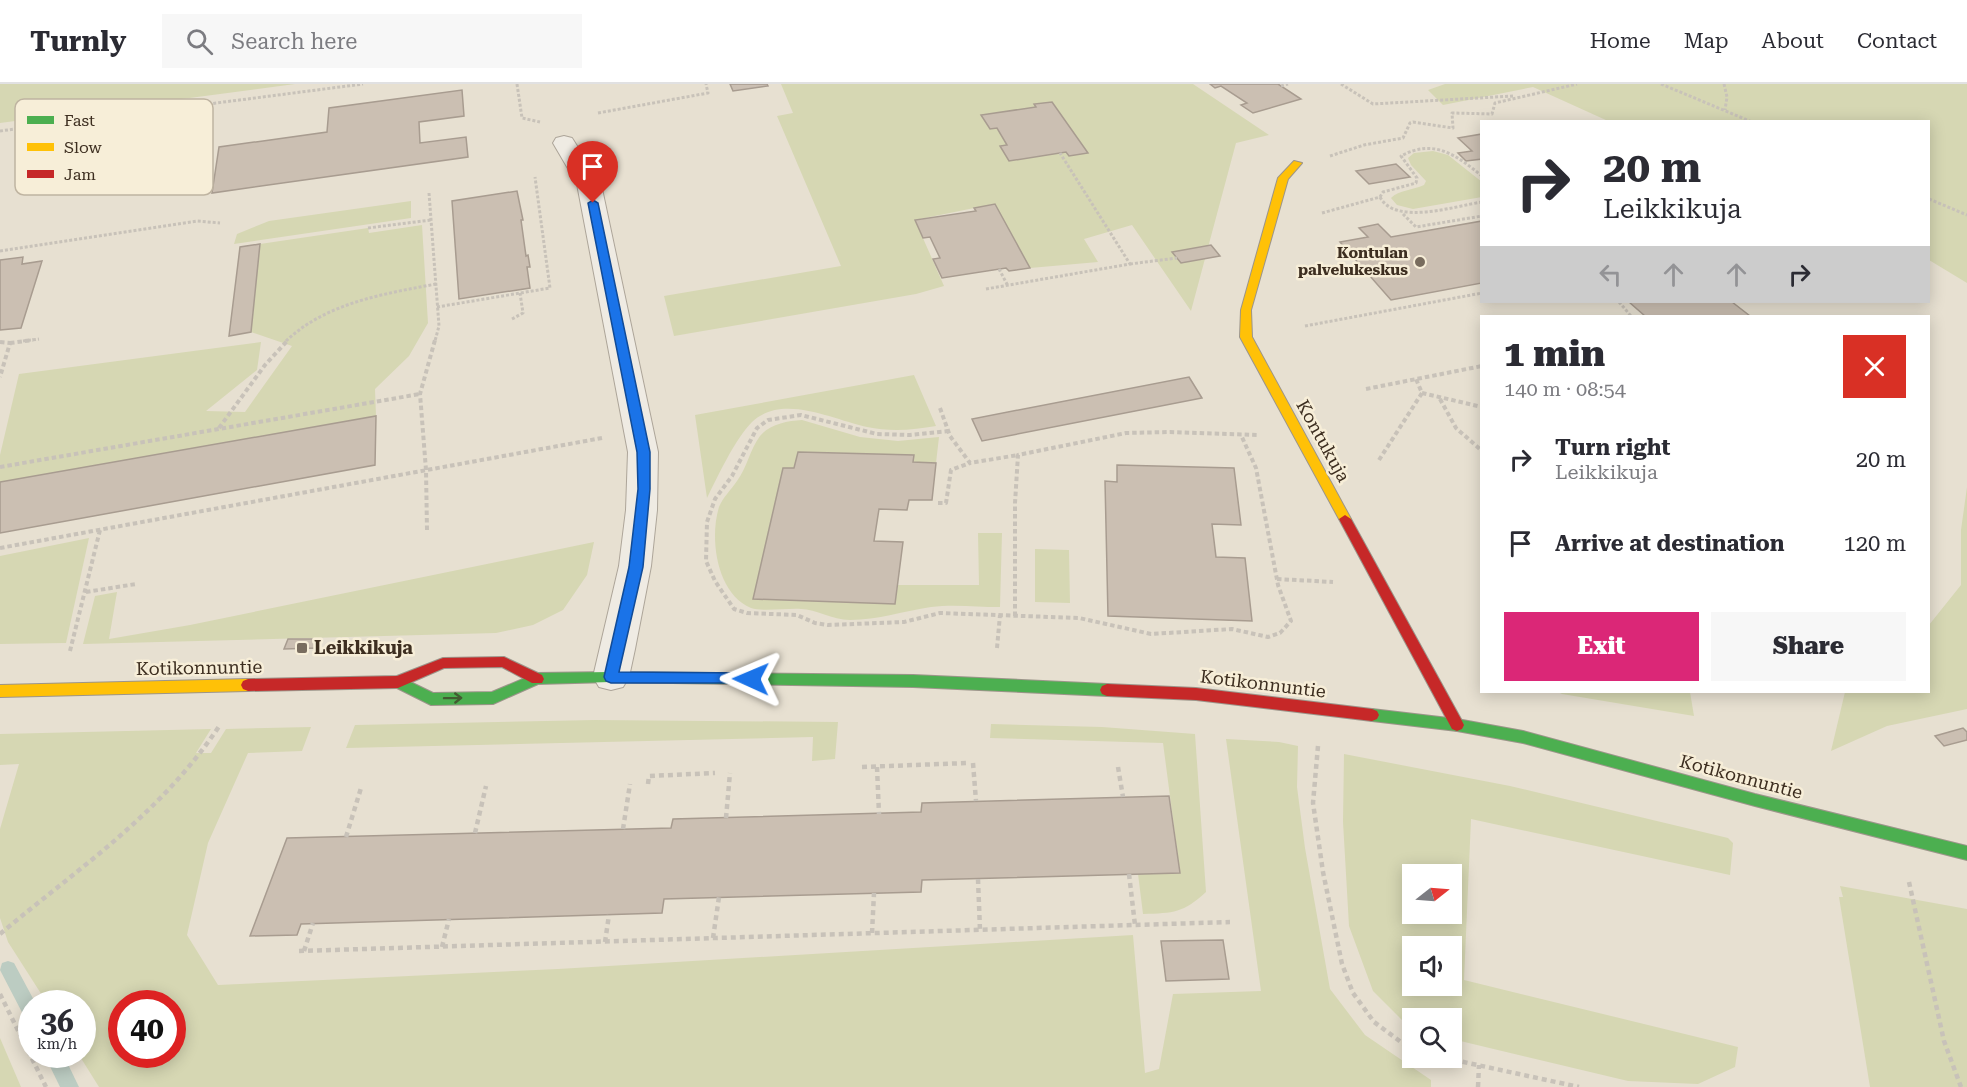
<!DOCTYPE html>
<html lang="en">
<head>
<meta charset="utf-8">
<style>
  :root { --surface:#fff; --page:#f7f7f7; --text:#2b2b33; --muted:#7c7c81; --line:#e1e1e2; --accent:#db2777 }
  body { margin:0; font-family:"Roboto Serif",serif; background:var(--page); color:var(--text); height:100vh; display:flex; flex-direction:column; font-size:22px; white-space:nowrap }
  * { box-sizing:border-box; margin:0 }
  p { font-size:20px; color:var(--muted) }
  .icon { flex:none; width:33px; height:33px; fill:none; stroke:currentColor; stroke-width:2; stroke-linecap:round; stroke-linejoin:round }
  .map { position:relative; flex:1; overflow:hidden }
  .drawer { position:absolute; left:1480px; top:231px; width:450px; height:378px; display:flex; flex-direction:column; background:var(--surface); border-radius:0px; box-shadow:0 3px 15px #0003 }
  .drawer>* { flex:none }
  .guide { position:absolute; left:1480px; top:36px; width:450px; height:183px; border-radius:0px; box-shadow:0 3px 15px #0003; background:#fff; color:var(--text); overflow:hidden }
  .needle { width:39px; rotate:73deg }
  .fabs { position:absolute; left:1402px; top:780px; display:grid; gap:12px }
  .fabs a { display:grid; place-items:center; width:60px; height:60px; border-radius:0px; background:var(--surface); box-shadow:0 3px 15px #0003; font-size:30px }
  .speed { position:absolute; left:18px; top:906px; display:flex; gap:12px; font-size:30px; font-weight:700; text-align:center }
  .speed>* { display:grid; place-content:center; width:78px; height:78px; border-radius:50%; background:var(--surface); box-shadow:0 3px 15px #0003; line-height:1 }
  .speed small { font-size:15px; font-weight:400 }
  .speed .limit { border:9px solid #d22; background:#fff; color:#111 }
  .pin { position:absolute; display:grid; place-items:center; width:51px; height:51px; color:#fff; margin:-62px -26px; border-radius:50% 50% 50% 0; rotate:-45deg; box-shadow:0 0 6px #0007 }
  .pin .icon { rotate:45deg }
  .me { position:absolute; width:66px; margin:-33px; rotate:271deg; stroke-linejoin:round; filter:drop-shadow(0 0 4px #0008) }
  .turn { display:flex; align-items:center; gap:21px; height:126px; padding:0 24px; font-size:27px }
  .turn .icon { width:78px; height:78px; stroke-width:2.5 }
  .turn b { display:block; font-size:42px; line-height:51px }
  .lanes { display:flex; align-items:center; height:57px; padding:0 24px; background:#0003; justify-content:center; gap:30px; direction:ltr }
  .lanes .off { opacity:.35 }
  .round { display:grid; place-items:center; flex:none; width:63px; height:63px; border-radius:0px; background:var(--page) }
  .headline { display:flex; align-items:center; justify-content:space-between; height:102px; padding:0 24px }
  h1 { font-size:36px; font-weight:800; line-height:45px }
  .cta { display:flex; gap:12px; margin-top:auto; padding:12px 24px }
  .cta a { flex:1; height:69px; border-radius:0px; background:var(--accent); color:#fff; font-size:24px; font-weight:800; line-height:69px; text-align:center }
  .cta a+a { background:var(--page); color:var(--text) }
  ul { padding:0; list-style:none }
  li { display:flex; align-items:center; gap:18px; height:84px; padding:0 24px }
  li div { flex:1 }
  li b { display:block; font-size:22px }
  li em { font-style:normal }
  header { display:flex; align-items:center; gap:36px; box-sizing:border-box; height:84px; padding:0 30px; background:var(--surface); border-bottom:2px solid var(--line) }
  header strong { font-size:28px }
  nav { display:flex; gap:33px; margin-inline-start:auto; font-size:21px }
  .search { width:420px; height:54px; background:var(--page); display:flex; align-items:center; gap:15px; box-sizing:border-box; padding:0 21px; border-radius:0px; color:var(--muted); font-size:22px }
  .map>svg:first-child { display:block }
</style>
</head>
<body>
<header>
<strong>Turnly</strong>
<div class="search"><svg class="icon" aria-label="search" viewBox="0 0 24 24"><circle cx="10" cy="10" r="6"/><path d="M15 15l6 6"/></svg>Search here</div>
<nav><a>Home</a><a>Map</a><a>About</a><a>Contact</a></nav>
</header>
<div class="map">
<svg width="1967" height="1003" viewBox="0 0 1967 1003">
  <rect width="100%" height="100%" fill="#e7e0d1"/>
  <g fill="#d6d7b3" fill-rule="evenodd">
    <polygon points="0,0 295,0 0,39"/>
    <polygon points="781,0 1193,0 1269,51 1236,59 1191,227 1132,141 1084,155 1098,178 1030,184 994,120 915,136 944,202 916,210 674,252 664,212 841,182 777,32 793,29"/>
    <polygon points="1445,0 1967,0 1967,199 1929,176 1929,38 1608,37 1533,3 1443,21 1428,6"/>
    <path d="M 1433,67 L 1448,71 L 1482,98 L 1482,113 L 1413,125 L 1397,121 L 1391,114 C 1399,106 1413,106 1424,101 L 1426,97 L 1411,81 L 1408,74 L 1414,69 Z"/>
    <polygon points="411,117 411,134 234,160 237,150 269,137"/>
    <polygon points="422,141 428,239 409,272 375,305 376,332 0,398 0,371 19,290 261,258 257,286 206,327 245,328 292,262 251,248 260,160 368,144 369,149"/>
    <path d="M 914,291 L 936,342 C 914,346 890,348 867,343 C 833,336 783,309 752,338 C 735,355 718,392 707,414 L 695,331 Z"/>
    <path d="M 802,336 L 860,353 L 898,357 L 939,353 L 936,379 L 913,378 L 914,371 L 798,368 L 794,384 L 783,384 L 753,515 L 895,520 L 898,501 L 979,501 L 978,449 L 1002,449 L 1000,523 C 978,523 953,520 931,523 C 904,527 878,536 850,536 C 832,536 816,525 801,525 C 788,524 762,528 751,524 C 717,510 709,455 719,423 C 723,413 731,406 737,397 C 747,384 750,365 760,352 C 770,340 787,337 802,336 Z"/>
    <polygon points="1967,403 1967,625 1887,642 1831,667 1845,608 1929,608 1929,541 1961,501 1961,446"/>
    <polygon points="89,454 66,559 0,560 0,472"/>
    <polygon points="594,458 587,491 563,526 533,541 496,549 83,560 95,512 117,508 109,555 190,541"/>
    <polygon points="1035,465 1069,466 1070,519 1035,518"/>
    <polygon points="1558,608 1690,608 1694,632 1562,610"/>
    <polygon points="595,636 838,638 835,675 812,677 813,653 346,664 355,641"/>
    <path d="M 991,640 L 1102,643 L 1195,650 L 1206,808 C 1183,829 1174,829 1143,830 L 1138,790 L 1180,788 L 1163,659 L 990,654 Z"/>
    <path d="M 311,643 L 302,667 L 248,669 L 208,759 L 187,851 L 218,901 L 558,885 L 1133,851 L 1145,989 L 1159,985 L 1173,910 L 1261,907 L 1226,655 L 1279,658 L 1298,662 L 1297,703 L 1305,764 L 1330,905 L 1365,951 L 1431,996 L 1431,1003 L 99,1003 L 79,971 L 82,970 L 82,920 L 47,919 L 8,858 L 0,834 L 0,745 L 19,680 L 0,681 L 0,650 L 211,645 L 196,669 L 211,669 L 226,645 ZM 122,920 L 172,920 L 172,970 L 122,970 Z"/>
    <path d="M 1344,670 L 1510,702 L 1728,754 L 1733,759 L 1730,791 L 1471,735 L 1464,896 L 1738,963 L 1735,983 L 1698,1000 L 1628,997 L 1452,955 L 1452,934 L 1413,934 L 1413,946 L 1411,945 L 1373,907 L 1349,842 L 1343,738 ZM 1413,790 L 1452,790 L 1452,830 L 1413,830 ZM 1413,862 L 1452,862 L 1452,902 L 1413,902 Z"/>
    <polygon points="1840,802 1967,825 1967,1003 1870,1003 1839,813 1843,813"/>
    <polygon points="0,954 21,1003 0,1003"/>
  </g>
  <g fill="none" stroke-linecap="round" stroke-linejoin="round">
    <g fill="#bcccc2" fill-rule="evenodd">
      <polygon points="8,877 14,879 36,920 32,920 32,938 26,936 0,886 2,879"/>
      <polygon points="44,970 63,970 79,1003 60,1003"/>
    </g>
  </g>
  <g fill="#cbbfb2" stroke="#a89c90" stroke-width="1.5">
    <polygon points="730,0 767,0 768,2 733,7"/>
    <polygon points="1210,0 1278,0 1301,15 1253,29 1241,21 1247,19 1221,2 1215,4"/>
    <polygon points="462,6 464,32 419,38 420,59 466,53 468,73 212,109 219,63 327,48 329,24"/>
    <polygon points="1052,18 1088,69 1069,72 1066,68 1009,77 1000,62 1007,61 997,44 990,45 981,31 1036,23 1034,20"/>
    <polygon points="1482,50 1482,75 1466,77 1458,69 1472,67 1458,54"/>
    <polygon points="1396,80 1410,93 1369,100 1356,87"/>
    <polygon points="517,107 523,136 521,136 526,172 528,171 530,183 527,183 530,204 459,215 452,117"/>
    <polygon points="995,120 1030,184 1009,187 1006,184 942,194 933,175 940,174 930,153 923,154 915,136 976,127 974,124"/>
    <polygon points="1482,137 1482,199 1391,216 1340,158 1368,153 1359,144 1378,140 1391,153"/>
    <polygon points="260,160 251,248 229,252 240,163"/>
    <polygon points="1211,161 1220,172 1181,179 1172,168"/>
    <polygon points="23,173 22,180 42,177 21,244 0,246 0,176"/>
    <polygon points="1629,218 1732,218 1750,232 1645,232"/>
    <polygon points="1189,293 1202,314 982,357 972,335"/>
    <polygon points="376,332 375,381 0,449 0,398"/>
    <polygon points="798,368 914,371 913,378 936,379 932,416 909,416 907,426 879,425 874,457 903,458 895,520 753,515 783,384 794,384"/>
    <polygon points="1117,381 1234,384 1241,441 1212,440 1216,473 1245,474 1252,537 1108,532 1105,397 1117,398"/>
    <polygon points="288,555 321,555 317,564 284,565"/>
    <polygon points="1963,644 1967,648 1967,656 1944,662 1935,652"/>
    <polygon points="1169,712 1180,789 922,796 921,808 664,815 662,829 301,840 297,851 250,852 287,754 671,744 673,735 921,728 922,719"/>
    <polygon points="1223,856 1229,895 1166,897 1161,857"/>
  </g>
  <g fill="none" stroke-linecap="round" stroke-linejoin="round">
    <defs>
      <polygon id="street" points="564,52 572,54 601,100 658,368 657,426 651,482 635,565 629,593 623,603 611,606 599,603 593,593 619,482 626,426 628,368 577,100 553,59 556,54"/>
      <g id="fast">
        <polygon points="611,588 913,591 1107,600 1112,602 1114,606 1112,610 1107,612 913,603 611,598 538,600 493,620 431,621 393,602 391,598 393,594 398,592 433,609 492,608 537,589"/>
        <polygon points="1372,625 1457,635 1523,647 1755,710 1967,762 1967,776 1755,722 1523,659 1457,647 1372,637 1367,635 1365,631 1367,627"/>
      </g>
      <g id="slow">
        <polygon points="1294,77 1302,79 1288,95 1251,226 1252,253 1351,435 1345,439 1339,435 1240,253 1241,226 1278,94"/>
        <polygon points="248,595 253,597 255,601 253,605 248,607 0,613 0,601"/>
      </g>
      <g id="jam">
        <polygon points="1345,431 1351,435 1462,637 1464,641 1462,645 1457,647 1452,645 1339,435"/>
        <polygon points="504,573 542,591 544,595 542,599 532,599 502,583 444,584 398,604 248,607 243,605 241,601 243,597 248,595 397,592 443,574"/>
        <polygon points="1107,600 1196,604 1372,625 1377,627 1379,631 1377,635 1372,637 1196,616 1107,612 1102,610 1100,606 1102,602"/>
      </g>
    </defs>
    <use href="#street" stroke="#ada599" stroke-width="2"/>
    <use href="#fast" stroke="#9c958a" stroke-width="2"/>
    <use href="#slow" stroke="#9c958a" stroke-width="2"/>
    <use href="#jam" stroke="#9c958a" stroke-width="2"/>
    <g stroke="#c8c2b9" stroke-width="3" stroke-dasharray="3 2" stroke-linecap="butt">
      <polyline points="517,0 522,34 540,38"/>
      <polyline points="1341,0 1373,20 1513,12"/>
      <polyline points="1661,0 1752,38"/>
      <polyline points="1724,0 1727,13 1725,26"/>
      <polyline points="1281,2 1288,0"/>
      <polyline points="598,29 708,9 706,0"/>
      <polyline points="0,47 363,0"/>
      <polyline points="1330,72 1364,61 1403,54 1410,39 1413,38 1453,44 1452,29 1492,30 1495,19 1577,0"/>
      <polyline points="429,109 439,242 435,257"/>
      <path d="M 1380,113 C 1395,142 1455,122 1482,118"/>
      <polyline points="1929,115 1967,131"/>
      <path d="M 1322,129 L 1380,113 L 1383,108 L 1416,99 L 1417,94 L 1401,72 C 1434,54 1456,71 1482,92"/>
      <polyline points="1403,130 1416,143 1482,132"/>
      <polyline points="368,144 431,136"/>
      <polyline points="0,167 197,137 220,139"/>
      <polyline points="1130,180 1177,174"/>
      <polyline points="999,185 1008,202"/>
      <polyline points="986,205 1130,180 1060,69"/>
      <polyline points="1619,218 1631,232"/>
      <polyline points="437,223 550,204 535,93"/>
      <polyline points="512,235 523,229 520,209"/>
      <polyline points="1305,242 1482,209"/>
      <polyline points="23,257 39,255"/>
      <path d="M 286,257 C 326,219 383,210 436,200"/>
    </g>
    <g stroke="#c8c2b9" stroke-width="4" stroke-dasharray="4.5 3" stroke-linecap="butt">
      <polyline points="0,258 10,259 0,293"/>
      <polyline points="10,259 33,256"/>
      <polyline points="1366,305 1482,282"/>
      <polyline points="1422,309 1482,323"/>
      <polyline points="1440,315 1456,344 1482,367"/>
      <polyline points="940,324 950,352 970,379 1018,371"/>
      <polyline points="219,344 265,281 288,256"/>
      <polyline points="949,347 910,351 877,350 801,331 768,336 757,344 732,392 715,415 707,438 706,477 715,497 734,525 747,529 797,531 815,539 828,541 904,538 940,529 1079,534 1151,550 1232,545 1268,553 1280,549 1291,537 1278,501 1256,384 1241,351"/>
      <polyline points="1379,376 1422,309 1416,295"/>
      <polyline points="0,383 420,310"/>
      <polyline points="938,419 946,419 951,386 970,379"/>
      <polyline points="427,446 426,386 420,310 435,256"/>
      <polyline points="0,464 602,354"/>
      <polyline points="1277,495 1333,498"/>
      <polyline points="86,508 136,500"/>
      <polyline points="1015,532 1015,419 1018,371 1126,349 1170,348 1257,351"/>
      <polyline points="997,564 1000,531"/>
      <polyline points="70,567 100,446"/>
    </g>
    <g stroke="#c8c2b9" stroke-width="4.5" stroke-dasharray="5 4" stroke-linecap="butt">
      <polyline points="1318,662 1313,719 1323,788 1342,880 1353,909 1374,938 1413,967"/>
      <polyline points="973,679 976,717"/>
      <polyline points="862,683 967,679"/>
      <polyline points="877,683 879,730"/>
      <polyline points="1118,683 1123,713"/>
      <polyline points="648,700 649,692 715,689"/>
      <polyline points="726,734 730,689"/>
      <polyline points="623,745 630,700"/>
      <polyline points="475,749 486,702"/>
      <polyline points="346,753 361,704"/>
      <polyline points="1129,790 1135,841"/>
      <polyline points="978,795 980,846"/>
      <polyline points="1909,798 1944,957 1961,1003"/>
      <polyline points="872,849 874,809"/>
      <path d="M 0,850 C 81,782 160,731 220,641"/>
      <polyline points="713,854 719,813"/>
      <polyline points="605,858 609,831"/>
      <polyline points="442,863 449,835"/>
      <polyline points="299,867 1230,838"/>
      <polyline points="304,867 313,839"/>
      <polyline points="0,910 46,1003"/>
      <polyline points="1445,974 1579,1003"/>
      <polyline points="1478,1003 1479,981"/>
    </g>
    <use href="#street" fill="#efebe3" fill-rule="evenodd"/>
    <use href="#fast" fill="#4caf50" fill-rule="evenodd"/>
    <use href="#slow" fill="#ffc107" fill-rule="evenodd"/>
    <use href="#jam" fill="#c62828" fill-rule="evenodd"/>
  </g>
  <defs><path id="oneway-shaft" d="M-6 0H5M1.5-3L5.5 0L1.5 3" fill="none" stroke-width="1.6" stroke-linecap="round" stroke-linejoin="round" transform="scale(1.5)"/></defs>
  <use stroke="#425b31" href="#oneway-shaft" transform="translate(453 614) rotate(-1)"/>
  <polygon fill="#1a73e8" stroke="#114b97" stroke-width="1.5" points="593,116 598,119 650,368 650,405 643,483 619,588 751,589 756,591 758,595 756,599 611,599 606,597 604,593 629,483 638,405 637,368 588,119"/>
  <g fill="#786c5e" stroke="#f7eed8" stroke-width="2">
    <circle cx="1420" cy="178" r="6"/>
    <rect x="296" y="558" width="12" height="12" rx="3"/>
  </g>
  <g text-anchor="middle" stroke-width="5" stroke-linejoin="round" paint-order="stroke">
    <g font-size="15" font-weight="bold" fill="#3d2e20" stroke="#f7eed8" text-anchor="end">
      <text x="1408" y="174">Kontulan<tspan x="1408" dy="17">palvelukeskus</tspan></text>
    </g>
    <g font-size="18" fill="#3d2e20" stroke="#f7eed8">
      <text transform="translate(1323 357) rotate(61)" y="6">Kontukuja</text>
      <text transform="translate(199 584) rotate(-1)" y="6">Kotikonnuntie</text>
      <text transform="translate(1263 600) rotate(7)" y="6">Kotikonnuntie</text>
      <text transform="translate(1741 693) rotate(15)" y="6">Kotikonnuntie</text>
    </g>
    <g font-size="18" font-weight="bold" fill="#3d2e20" stroke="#f7eed8" text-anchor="start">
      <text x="314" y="570">Leikkikuja</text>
    </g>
  </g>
  <rect x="15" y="15" width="198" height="96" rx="9" fill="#f7eed8" stroke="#bfb4a1" stroke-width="1.5"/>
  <rect x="27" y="32" width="27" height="8" fill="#4caf50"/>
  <rect x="27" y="59" width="27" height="8" fill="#ffc107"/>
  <rect x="27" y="86" width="27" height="8" fill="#c62828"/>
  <g font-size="16" fill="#3d2e20">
    <text x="64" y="42">Fast</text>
    <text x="64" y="69">Slow</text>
    <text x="64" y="96">Jam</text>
  </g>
</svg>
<div class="fabs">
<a><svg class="needle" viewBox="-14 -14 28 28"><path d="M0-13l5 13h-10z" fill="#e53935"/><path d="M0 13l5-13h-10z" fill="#7c7c81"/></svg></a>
<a><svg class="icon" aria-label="sound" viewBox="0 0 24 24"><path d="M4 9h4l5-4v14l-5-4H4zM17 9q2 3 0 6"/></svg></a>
<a><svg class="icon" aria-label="search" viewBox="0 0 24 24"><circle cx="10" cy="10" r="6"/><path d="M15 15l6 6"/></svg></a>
</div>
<div class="speed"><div>36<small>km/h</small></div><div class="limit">40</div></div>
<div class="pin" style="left:593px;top:119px;background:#d93025"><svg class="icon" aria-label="arrive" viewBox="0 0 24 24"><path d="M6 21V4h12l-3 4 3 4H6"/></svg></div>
<svg class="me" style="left:751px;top:595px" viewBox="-20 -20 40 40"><path d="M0-17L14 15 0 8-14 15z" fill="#1a73e8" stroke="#fff" stroke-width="4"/></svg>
<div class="guide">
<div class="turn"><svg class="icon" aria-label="right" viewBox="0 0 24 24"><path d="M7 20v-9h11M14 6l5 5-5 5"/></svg><div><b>20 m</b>Leikkikuja</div></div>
<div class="lanes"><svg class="icon off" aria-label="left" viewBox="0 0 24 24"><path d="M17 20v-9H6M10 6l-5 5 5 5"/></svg><svg class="icon off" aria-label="ahead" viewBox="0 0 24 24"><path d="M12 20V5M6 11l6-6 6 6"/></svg><svg class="icon off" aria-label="ahead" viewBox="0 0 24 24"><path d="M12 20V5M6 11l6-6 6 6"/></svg><svg class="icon" aria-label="right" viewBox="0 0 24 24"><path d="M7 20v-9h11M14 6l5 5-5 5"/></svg></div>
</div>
<section class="drawer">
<div class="headline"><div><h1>1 min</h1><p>140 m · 08:54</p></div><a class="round" style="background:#d93025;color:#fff"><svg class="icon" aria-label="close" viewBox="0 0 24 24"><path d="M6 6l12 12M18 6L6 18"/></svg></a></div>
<ul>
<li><svg class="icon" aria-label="right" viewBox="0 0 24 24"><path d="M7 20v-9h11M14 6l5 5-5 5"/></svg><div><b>Turn right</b><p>Leikkikuja</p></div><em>20 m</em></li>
<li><svg class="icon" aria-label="arrive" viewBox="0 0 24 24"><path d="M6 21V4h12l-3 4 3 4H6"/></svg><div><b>Arrive at destination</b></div><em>120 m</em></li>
</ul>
<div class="cta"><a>Exit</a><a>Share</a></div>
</section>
</div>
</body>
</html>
